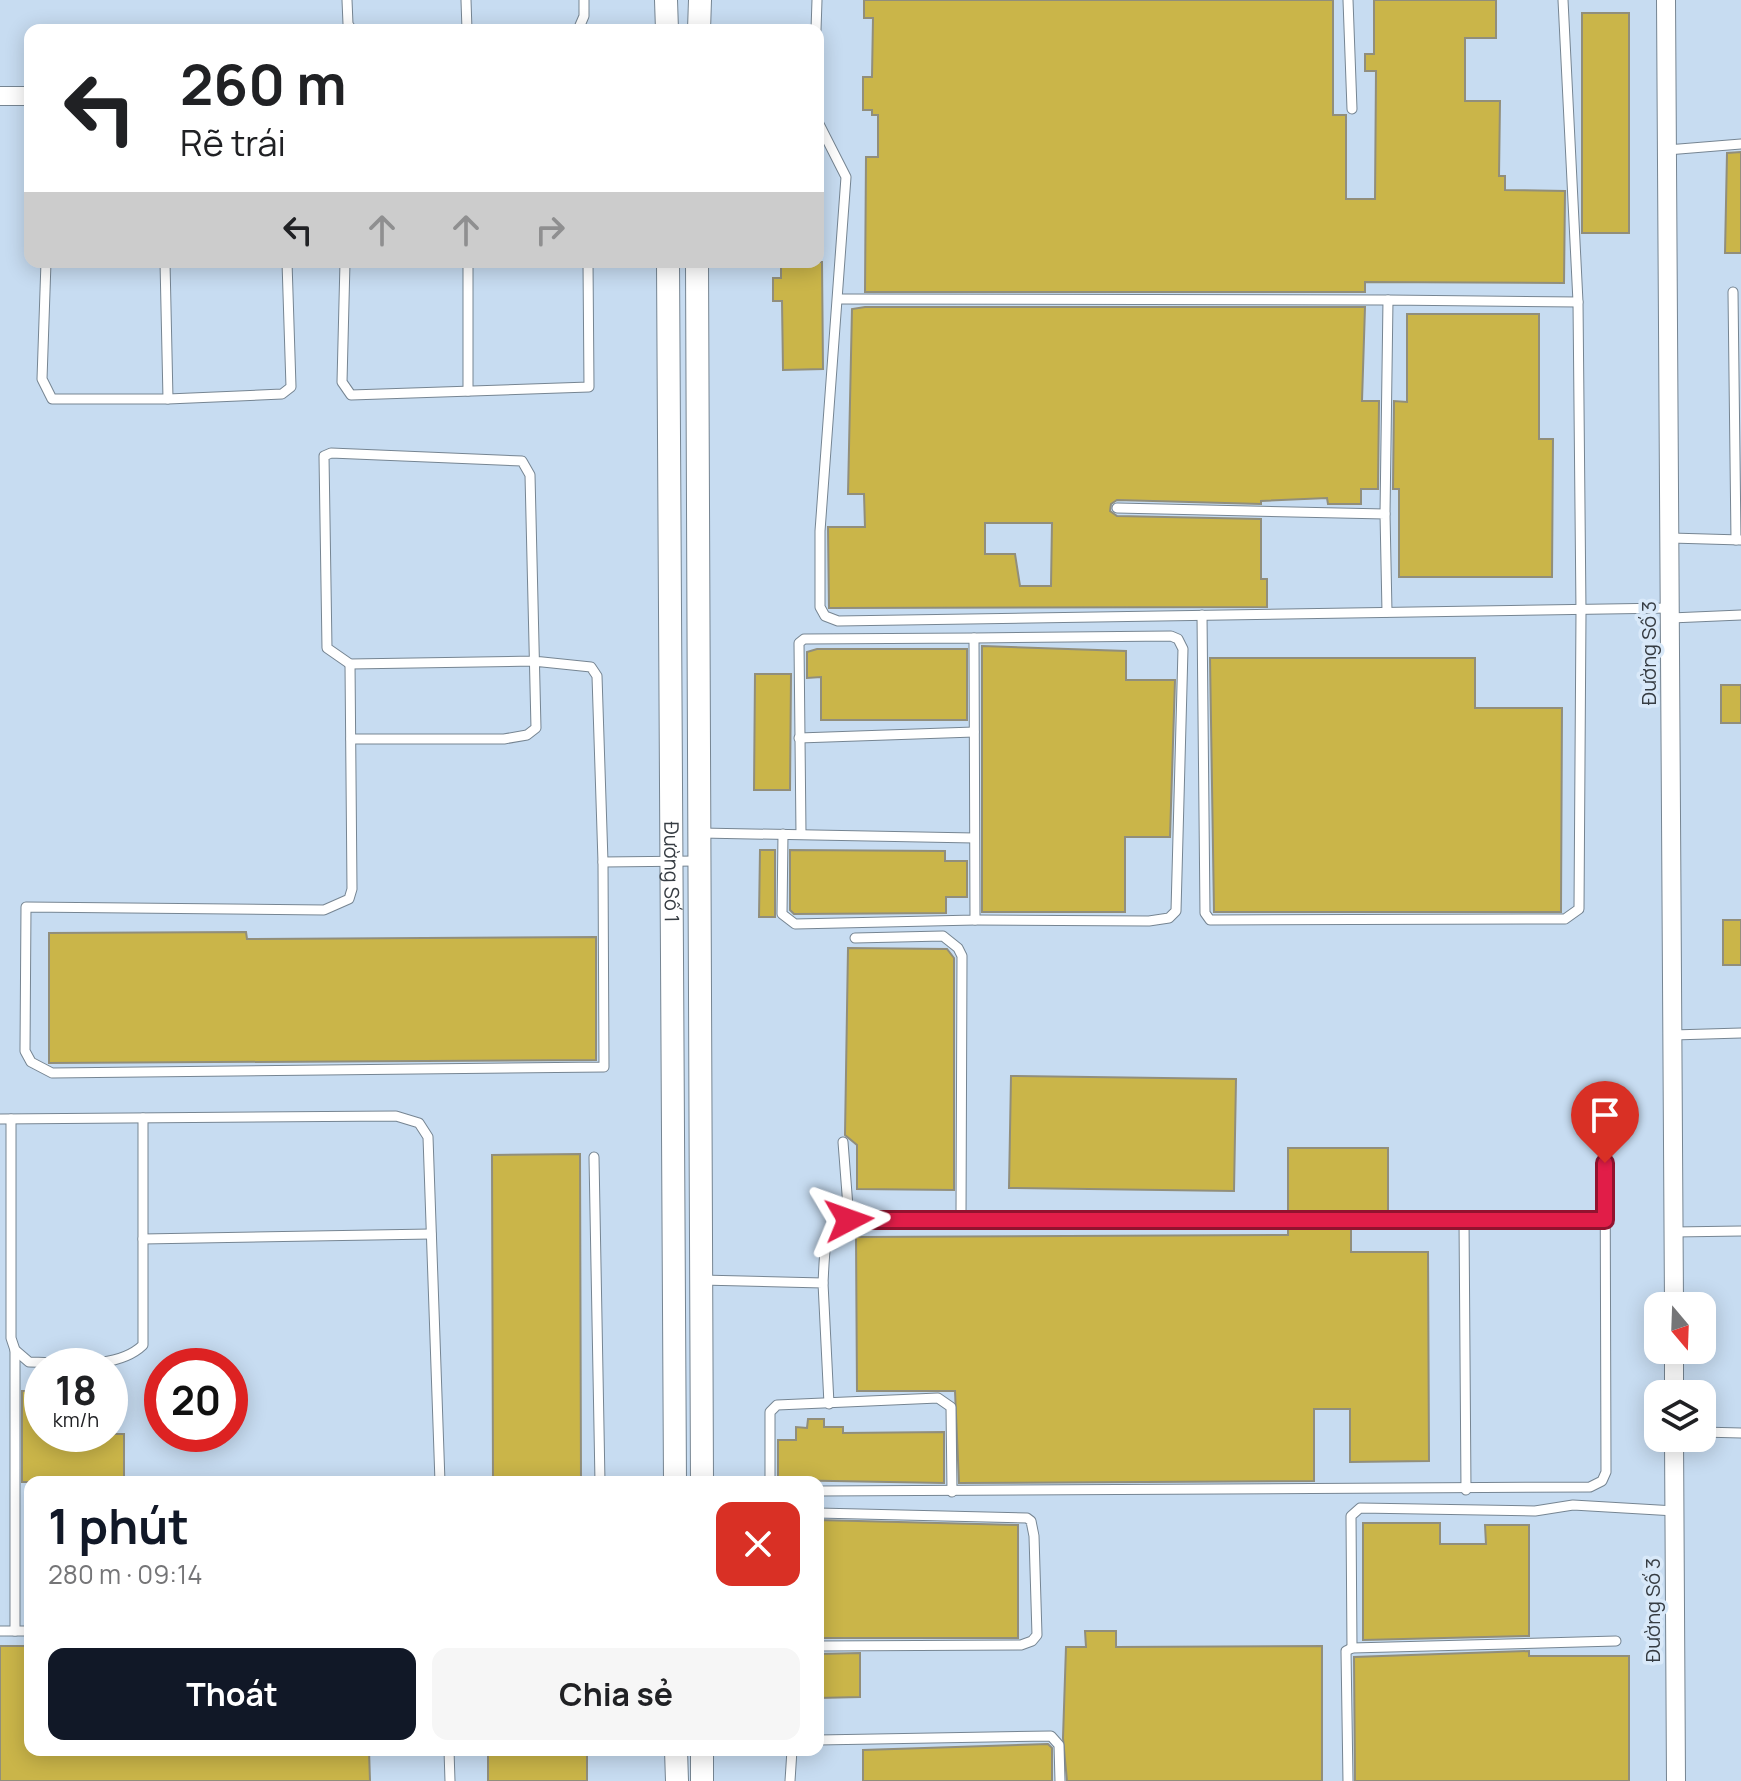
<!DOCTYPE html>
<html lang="vi">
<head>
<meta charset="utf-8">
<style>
  :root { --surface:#fff; --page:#f6f6f6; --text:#202124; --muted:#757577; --accent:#111827 }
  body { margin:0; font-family:Manrope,sans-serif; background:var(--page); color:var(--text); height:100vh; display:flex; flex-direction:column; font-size:30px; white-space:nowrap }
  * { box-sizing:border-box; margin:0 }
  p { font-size:26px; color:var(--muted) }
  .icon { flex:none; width:44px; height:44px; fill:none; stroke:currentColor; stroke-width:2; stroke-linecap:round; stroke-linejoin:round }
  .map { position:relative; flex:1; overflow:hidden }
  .side { position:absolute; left:24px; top:1476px; width:800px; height:280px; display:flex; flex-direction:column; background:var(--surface); border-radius:16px; box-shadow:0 4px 20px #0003 }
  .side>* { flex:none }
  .hud { position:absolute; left:24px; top:24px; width:800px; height:244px; border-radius:16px; box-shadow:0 4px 20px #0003; background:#fff; color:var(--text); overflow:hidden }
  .needle { width:52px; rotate:161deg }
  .tools { position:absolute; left:1644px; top:1292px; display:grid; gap:16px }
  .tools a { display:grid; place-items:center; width:72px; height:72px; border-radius:16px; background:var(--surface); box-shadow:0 4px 20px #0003; font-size:40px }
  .speed { position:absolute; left:24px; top:1348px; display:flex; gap:16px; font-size:40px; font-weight:700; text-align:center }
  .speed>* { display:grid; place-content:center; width:104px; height:104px; border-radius:50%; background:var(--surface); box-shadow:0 4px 20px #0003; line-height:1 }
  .speed small { font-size:20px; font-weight:400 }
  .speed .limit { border:12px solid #d22; background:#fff; color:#111 }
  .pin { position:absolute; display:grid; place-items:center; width:68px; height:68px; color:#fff; margin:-82px -34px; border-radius:50% 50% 50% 0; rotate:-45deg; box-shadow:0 0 8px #0007 }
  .pin .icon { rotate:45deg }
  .me { position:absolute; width:88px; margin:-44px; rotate:86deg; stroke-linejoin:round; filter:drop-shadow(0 0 6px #0008) }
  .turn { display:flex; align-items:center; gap:28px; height:168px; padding:0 24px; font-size:36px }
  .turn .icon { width:104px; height:104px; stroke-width:2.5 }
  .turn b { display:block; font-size:56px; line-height:68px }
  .lanes { display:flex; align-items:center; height:76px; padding:0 24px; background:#0003; justify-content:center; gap:40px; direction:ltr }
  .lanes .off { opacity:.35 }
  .round { display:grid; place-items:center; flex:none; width:84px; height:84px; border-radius:16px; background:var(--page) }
  .head { display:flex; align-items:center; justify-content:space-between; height:136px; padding:0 24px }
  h1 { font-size:48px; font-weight:700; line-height:60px; color:var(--accent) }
  .primary-button { display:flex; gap:16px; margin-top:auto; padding:16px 24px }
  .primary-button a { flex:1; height:92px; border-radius:16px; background:var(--accent); color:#fff; font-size:32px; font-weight:700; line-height:92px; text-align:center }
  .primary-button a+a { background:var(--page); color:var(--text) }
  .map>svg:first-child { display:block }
</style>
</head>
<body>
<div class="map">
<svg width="1741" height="1781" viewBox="0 0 1741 1781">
  <rect width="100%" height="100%" fill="#d9e9f9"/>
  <path fill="#c7dcf1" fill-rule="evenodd" d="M 0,0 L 1741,0 L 1741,1781 L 0,1781 ZM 30,30 L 818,30 L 818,262 L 30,262 ZM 1658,1306 L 1702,1306 L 1702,1350 L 1658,1350 ZM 42,1366 L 110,1366 L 110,1434 L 42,1434 ZM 162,1366 L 230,1366 L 230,1434 L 162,1434 ZM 1658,1394 L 1702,1394 L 1702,1438 L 1658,1438 ZM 30,1482 L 818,1482 L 818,1750 L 30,1750 Z"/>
  <g fill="#cab549" stroke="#918e7b" stroke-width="2" fill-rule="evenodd">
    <polygon points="864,0 1333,0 1333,115 1346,115 1346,199 1375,199 1376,71 1365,71 1365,54 1374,54 1374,0 1496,0 1496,38 1465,38 1465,101 1500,101 1499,176 1505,176 1505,190 1565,191 1564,283 1365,282 1365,292 865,292 866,157 878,157 878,115 872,115 872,110 863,110 863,77 872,77 873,18 864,18"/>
    <rect x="1582" y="13" width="47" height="220"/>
    <polygon points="1741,152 1741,253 1725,253 1727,153"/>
    <polygon points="781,262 822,262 823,369 783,370 782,301 773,301 773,278 781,278"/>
    <path d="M 865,307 L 1365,307 L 1362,401 L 1379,401 L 1378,489 L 1361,489 L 1361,504 L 1328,504 L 1327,498 L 1261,501 L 1261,504 L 1117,500 L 1111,504 L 1110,511 L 1117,516 L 1261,519 L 1261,579 L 1267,579 L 1267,607 L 829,608 L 828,527 L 865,527 L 864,494 L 848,494 L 852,309 ZM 985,523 L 1052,523 L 1051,586 L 1020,586 L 1015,554 L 985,554 Z"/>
    <polygon points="1407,314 1539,314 1539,439 1553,439 1552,577 1399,577 1399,489 1393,489 1394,401 1407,402"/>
    <polygon points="982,646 1126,651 1126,680 1175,680 1170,837 1125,837 1125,912 982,912"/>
    <polygon points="817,649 967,649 967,720 821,720 821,677 807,678 807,652"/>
    <polygon points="1210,658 1475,658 1475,708 1562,708 1561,912 1214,912"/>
    <polygon points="755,674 791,674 790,790 754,790"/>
    <rect x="1721" y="685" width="20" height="38"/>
    <polygon points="760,850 775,850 775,917 759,917"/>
    <polygon points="790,850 945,851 945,861 967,861 967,897 946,897 946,913 794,914 790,910"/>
    <rect x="1723" y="920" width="18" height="45"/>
    <polygon points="246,932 247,939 596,937 596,1060 49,1063 49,933"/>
    <polygon points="848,948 947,949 954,958 954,1190 857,1189 857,1145 845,1135"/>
    <polygon points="1011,1076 1236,1079 1234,1191 1009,1188"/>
    <polygon points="1288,1148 1388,1148 1388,1212 1288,1211"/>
    <polygon points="580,1154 581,1482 493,1482 492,1155"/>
    <polygon points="1288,1226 1351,1226 1351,1252 1428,1252 1429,1461 1350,1462 1350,1409 1314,1409 1314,1481 959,1483 955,1391 857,1391 856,1237 1288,1235"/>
    <polygon points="22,1391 42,1391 42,1434 124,1434 124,1482 22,1482"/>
    <polygon points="808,1419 824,1419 824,1427 843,1427 843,1433 944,1432 944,1483 778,1480 778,1440 796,1440 796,1427 807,1428"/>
    <polygon points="818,1520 1018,1525 1018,1638 818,1638"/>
    <polygon points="1363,1523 1440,1523 1440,1544 1486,1544 1485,1525 1529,1525 1529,1636 1363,1640"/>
    <polygon points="1085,1631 1116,1631 1116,1647 1322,1646 1322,1781 1067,1781 1063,1738 1066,1647 1086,1647"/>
    <polygon points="0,1646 30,1646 30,1750 369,1750 370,1781 0,1781"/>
    <polygon points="1529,1651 1529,1656 1629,1656 1629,1781 1355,1781 1354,1657"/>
    <polygon points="860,1653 860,1697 818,1698 818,1654"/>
    <polygon points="1048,1744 1052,1748 1052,1781 863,1781 863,1750"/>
    <rect x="488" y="1750" width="99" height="31"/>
  </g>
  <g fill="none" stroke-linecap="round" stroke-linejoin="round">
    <defs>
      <g id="service">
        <polyline points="347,0 348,24 352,30"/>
        <polyline points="466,0 467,30"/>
        <polyline points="1348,0 1352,109"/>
        <polyline points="578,30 584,16 584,0"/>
        <polyline points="816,30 817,0"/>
        <polyline points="818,122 846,177 820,531 820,607 825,616 838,621 1671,608"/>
        <polyline points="1667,150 1741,144"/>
        <polyline points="46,262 42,379 52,399 168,399 282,394 291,387 287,262"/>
        <polyline points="165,262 168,399"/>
        <polyline points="345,262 342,382 351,395 589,387 588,262"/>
        <polyline points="1733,292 1736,540"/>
        <polyline points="839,299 1388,300"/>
        <polyline points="468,391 468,262"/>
        <polyline points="1117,508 1385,514 1387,612"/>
        <polyline points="1385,514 1388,300 1578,302"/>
        <polyline points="1671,538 1741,540"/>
        <polyline points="1202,615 1205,913 1210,920 1565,919 1579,909 1581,612 1578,302 1563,0"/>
        <polyline points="1671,618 1741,615"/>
        <polyline points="974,638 1171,636 1178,639 1183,649 1176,911 1169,918 1149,921 975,920"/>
        <polyline points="350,664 352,889 349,899 324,910 26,907 25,1051 31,1062 52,1073 604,1067 603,862"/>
        <polyline points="799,738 974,732"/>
        <polyline points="351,739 504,739 527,735 536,728 530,475 522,461 331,453 324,456 327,648 350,664 533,661 591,667 597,676 603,862 697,861"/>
        <polyline points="701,833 974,838"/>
        <polyline points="783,834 782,914 795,924 975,920 974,638 804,639 799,643 801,834"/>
        <polyline points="855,938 943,936 958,948 962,956 961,1218"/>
        <polyline points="1673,1035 1741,1033"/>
        <polyline points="0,1119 396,1116 419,1123 428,1137 440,1482"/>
        <path d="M 11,1119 L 11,1338 L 15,1350 L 29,1362 C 65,1362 116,1371 143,1345 L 143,1118"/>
        <polyline points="843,1142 849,1220"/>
        <polyline points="594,1157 600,1482"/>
        <polyline points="1464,1219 1466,1490"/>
        <polyline points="1674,1232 1741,1231"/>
        <polyline points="143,1239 431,1234"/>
        <polyline points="701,1280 823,1283 829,1404"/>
        <path d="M 823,1283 C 826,1229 822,1223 880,1217 L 1605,1220"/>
        <polyline points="1702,1432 1741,1433"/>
        <polyline points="770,1482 770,1412 777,1405 938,1398 951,1407 952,1492"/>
        <polyline points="818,1491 1590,1487 1602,1481 1606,1472 1605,1134"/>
        <polyline points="818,1513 1027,1518 1031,1521 1034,1536 1037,1635 1032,1641 1021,1645 818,1646"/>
        <polyline points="0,1631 24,1631"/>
        <polyline points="15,1631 15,1350"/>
        <polyline points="1352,1648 1351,1516 1360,1508 1535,1511 1573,1505 1675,1511"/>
        <polyline points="818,1740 1051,1736 1059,1745 1060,1781"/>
        <polyline points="449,1750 450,1781"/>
        <polyline points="790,1781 792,1750"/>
        <polyline points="1348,1781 1346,1651 1352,1648 1616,1641"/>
      </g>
      <g id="minor">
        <polyline points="1666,0 1674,1306"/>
        <polyline points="0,96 30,96"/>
        <polyline points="1674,1350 1674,1394"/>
        <polyline points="1674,1438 1676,1781"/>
      </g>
      <g id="tertiary">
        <polyline points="666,0 667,30"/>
        <polyline points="699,30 700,0"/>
        <path id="s1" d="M 668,262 L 675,1482"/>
        <polyline points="697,262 702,1482"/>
        <polyline points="676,1750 677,1781"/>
        <polyline points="702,1781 702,1750"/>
      </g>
    </defs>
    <use href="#service" stroke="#768592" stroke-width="11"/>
    <use href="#minor" stroke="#768592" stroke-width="20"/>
    <use href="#tertiary" stroke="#768592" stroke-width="24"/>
    <use href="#service" stroke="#fff" stroke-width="9"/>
    <use href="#minor" stroke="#fff" stroke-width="18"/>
    <use href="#tertiary" stroke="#fff" stroke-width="22"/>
  </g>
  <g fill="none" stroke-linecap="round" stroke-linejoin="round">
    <defs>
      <polyline id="route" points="849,1220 1605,1220 1605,1163"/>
    </defs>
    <use href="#route" stroke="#92132f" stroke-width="20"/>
    <use href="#route" stroke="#e11d48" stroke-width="14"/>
  </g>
  <g text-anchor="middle" stroke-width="7" stroke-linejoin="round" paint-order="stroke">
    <g font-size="20" fill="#363c42" stroke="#d9e9f9">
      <text transform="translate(1649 653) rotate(-90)" y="7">Đường Số 3</text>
      <text dy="7" stroke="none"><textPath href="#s1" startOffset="610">Đường Số 1</textPath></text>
      <text transform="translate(1653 1610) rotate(-90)" y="7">Đường Số 3</text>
    </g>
  </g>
</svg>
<div class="tools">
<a><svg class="needle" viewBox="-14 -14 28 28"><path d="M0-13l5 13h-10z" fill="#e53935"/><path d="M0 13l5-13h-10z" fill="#757577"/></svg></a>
<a><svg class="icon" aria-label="layers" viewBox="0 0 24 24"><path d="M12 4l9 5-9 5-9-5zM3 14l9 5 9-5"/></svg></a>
</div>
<div class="speed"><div>18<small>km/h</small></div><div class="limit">20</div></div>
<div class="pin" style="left:1605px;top:1163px;background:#d93025"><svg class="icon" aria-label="arrive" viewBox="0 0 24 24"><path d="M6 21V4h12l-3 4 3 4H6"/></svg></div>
<svg class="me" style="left:849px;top:1220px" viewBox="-20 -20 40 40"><path d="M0-17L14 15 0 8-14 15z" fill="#e11d48" stroke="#fff" stroke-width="4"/></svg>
<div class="hud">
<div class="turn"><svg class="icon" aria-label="left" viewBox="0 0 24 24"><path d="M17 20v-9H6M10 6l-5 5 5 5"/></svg><div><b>260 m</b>Rẽ trái</div></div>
<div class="lanes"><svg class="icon" aria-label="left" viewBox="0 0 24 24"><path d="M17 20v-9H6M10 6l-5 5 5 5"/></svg><svg class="icon off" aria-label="ahead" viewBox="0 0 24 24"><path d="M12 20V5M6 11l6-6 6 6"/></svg><svg class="icon off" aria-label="ahead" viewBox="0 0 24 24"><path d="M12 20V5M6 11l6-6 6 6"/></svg><svg class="icon off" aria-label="right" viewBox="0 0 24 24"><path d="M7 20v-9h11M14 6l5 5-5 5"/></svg></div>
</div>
<section class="side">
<div class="head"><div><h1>1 phút</h1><p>280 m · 09:14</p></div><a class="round" style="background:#d93025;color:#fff"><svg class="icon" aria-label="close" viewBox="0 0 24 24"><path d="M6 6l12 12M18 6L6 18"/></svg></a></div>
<div class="primary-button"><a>Thoát</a><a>Chia sẻ</a></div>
</section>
</div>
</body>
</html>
